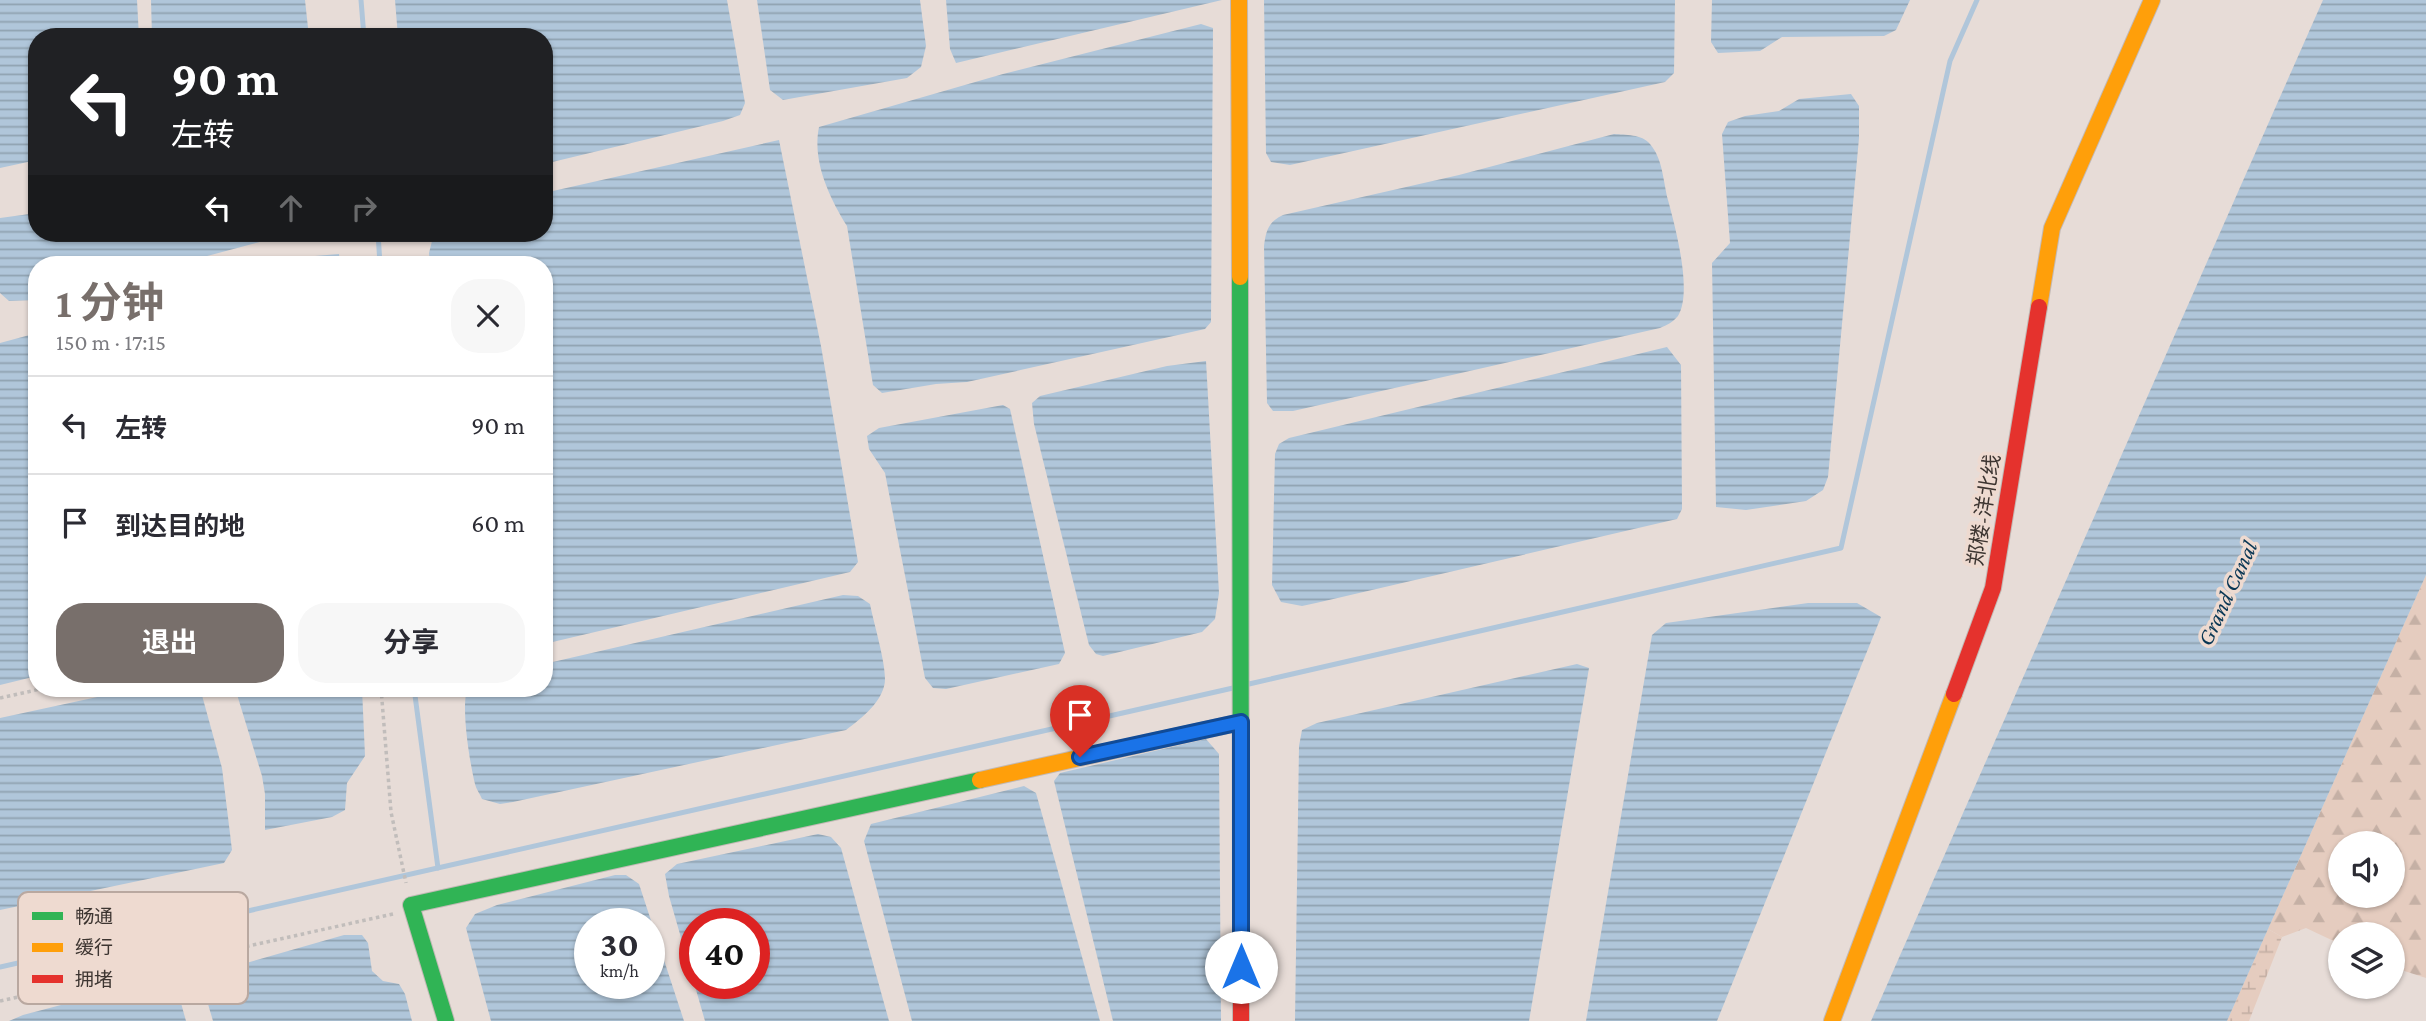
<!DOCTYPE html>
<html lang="zh">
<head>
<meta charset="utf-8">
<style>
  :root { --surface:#fff; --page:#f7f7f7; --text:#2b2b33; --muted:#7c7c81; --line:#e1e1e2; --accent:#786f6b }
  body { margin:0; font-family:"Crimson Pro","Noto Sans SC",serif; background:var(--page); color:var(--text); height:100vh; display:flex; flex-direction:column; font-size:26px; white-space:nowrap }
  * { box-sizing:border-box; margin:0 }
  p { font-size:23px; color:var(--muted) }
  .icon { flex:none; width:38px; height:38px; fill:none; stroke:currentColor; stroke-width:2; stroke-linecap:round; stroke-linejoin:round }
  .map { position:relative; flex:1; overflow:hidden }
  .details { position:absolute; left:28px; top:256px; width:525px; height:441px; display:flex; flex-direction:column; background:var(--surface); border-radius:28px; box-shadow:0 2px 5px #0004 }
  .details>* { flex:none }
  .top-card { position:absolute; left:28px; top:28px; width:525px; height:214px; border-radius:28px; box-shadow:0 2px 5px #0004; background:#202124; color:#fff; overflow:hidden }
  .tools { position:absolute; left:2328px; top:831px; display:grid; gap:14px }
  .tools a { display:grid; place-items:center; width:77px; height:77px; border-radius:50%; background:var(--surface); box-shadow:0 2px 5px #0004; font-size:35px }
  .speed { position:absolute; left:574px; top:908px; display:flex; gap:14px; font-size:35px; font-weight:700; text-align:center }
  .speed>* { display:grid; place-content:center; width:91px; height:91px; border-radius:50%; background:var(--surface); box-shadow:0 2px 5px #0004; line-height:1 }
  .speed small { font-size:18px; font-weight:400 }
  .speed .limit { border:10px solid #d22; background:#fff; color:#111 }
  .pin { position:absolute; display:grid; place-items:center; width:60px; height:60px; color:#fff; margin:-72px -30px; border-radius:50% 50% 50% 0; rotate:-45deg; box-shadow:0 0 7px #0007 }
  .pin .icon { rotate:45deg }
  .me { position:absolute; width:77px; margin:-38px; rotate:0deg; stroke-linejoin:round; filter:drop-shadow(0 0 5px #0008) }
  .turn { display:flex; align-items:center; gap:24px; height:147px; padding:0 28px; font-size:32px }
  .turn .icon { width:91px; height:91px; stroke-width:2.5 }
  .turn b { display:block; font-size:49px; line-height:60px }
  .lanes { display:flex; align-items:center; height:66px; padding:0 28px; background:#0003; justify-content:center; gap:35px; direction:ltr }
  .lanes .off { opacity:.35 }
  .round { display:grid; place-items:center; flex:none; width:74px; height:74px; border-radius:28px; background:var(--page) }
  .summary { display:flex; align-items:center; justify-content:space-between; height:119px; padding:0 28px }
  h1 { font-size:42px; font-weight:700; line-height:52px; color:var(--accent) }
  .action { display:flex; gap:14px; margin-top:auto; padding:14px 28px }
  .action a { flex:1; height:80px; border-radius:28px; background:var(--accent); color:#fff; font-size:28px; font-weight:700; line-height:80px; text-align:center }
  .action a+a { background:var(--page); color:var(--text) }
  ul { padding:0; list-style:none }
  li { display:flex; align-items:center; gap:21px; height:98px; padding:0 28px; border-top:2px solid var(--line) }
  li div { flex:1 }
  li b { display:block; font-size:26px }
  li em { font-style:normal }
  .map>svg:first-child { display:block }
</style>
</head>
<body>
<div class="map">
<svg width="2426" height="1021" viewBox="0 0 2426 1021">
  <defs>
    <pattern id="forest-firs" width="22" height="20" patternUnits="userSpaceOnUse" patternTransform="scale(1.75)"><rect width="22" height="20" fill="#e5ccbf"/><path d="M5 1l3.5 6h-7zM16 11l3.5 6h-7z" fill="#c5b0a5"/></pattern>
    <pattern id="wetland-marsh" width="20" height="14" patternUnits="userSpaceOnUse" patternTransform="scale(1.75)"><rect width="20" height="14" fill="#e5ccbf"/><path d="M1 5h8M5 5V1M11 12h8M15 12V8" fill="none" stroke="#c5b0a5"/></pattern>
    <pattern id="water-rules" width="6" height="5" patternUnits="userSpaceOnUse" patternTransform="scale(1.75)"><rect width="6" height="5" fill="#b0c6da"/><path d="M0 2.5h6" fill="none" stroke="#90a2b1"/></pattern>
  </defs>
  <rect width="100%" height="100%" fill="#e7dcd7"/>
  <path fill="url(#forest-firs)" fill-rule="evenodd" d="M 2426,575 L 2426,978 L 2392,967 L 2392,934 L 2340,934 L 2340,944 L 2306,928 L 2282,937 L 2268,929 ZM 2340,844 L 2392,844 L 2392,896 L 2340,896 Z"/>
  <polygon fill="url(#wetland-marsh)" points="2268,929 2282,937 2249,1021 2227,1021"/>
  <g fill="url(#water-rules)" fill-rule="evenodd">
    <polygon points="0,0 137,0 139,37 37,37 37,160 0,168"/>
    <polygon points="151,0 305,0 309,37 152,37"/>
    <polygon points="395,0 727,0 745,103 740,115 723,121 544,164 544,37 398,37"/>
    <polygon points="757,0 920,0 926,46 921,67 907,78 783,100 770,90"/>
    <polygon points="946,0 1222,0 956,63 950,49"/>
    <polygon points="1264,0 1675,0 1674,73 1665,82 1290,165 1271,162 1266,153"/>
    <polygon points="1712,0 1910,0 1896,30 1884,36 1782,37 1760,51 1718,53 1711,42"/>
    <polygon points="2323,0 2426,0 2426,575 2227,1021 1871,1021"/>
    <path d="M 1201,24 L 1213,28 L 1211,322 L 1205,329 L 967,382 L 936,384 L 882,393 L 873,385 L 847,226 C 829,197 812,161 819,127 L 1003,74 Z"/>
    <polygon points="1851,94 1859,106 1859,138 1828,477 1823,490 1806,501 1746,510 1716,507 1712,263 1730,243 1722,134 1728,122 1745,116 1779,111 1799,99"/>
    <path d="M 1614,134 C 1625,135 1642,134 1650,144 C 1663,159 1663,181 1668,200 C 1675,226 1693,292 1678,316 C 1673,322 1667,325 1660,328 L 1293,411 L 1273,411 L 1267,403 L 1264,246 C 1266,231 1268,222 1283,215 L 1459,175 Z"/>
    <polygon points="779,140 821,346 858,562 850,572 544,644 544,264 430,264 429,253 434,233 544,233 544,193"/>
    <polygon points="37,213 37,233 294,233 177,264 37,264 37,300 9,301 0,293 0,218"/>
    <polygon points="339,254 340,264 287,264 315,256"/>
    <polygon points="37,333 37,676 0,685 0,343"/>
    <polygon points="1667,347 1681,365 1682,509 1677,519 1316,603 1302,606 1281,602 1272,585 1275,454 1279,444 1289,438"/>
    <polygon points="1206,361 1219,593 1215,619 1202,632 1103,656 1096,654 1089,645 1034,424 1032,403 1040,396 1167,366"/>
    <polygon points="1003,405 1010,409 1065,653 1059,664 946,689 933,688 925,678 885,473 869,449 867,436 879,428"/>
    <path d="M 843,595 L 858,596 L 870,604 C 874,624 885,660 885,679 C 885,700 861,719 846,730 L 513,802 L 500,804 L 482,799 C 480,794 476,789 475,784 C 470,764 460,704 468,688 L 544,688 L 544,664 Z"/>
    <polygon points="1808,603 1857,603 1881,617 1717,1021 1586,1021 1652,635 1666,623"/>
    <polygon points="1577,664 1589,668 1529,1021 1295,1021 1299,746 1302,730 1317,723"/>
    <polygon points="139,688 200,688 222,768 232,850 224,863 0,910 0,718"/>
    <polygon points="235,688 362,688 365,756 347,783 345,810 332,817 265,830 265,794 262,776"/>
    <polygon points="1206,739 1219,754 1221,1021 1113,1021 1054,781 1060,773"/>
    <polygon points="1024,786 1036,793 1100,1021 912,1021 864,841 871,824"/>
    <path d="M 818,834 L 831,837 L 841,848 L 889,1021 L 705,1021 L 669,896 L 665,874 L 677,864 ZM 695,924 L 754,924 L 754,984 L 695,984 Z"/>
    <path d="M 615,875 L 626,875 L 639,884 L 684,1021 L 491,1021 L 466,928 L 475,914 L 497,905 ZM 590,924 L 649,924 L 649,984 L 590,984 Z"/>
    <path d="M 344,935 L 362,935 L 368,943 L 372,971 L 383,981 L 399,984 L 405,994 L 412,1021 L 213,1021 C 207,999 200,989 218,971 Z"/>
    <polygon points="167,980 176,985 186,1021 9,1021 23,1015 137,985"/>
  </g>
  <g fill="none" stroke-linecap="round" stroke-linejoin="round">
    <g stroke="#b0c6da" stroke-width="5">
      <polyline points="361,0 364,37"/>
      <polyline points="378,233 380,264"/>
      <polyline points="1249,684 1841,548 1950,61 1977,0"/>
      <polyline points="414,688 438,868"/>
      <polyline points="0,967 1233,688"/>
    </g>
    <defs>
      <g id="fast">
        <polyline points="1240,277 1241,920"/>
        <polyline points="446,1021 411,905 980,780"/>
      </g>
      <g id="slow">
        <polyline points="1239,0 1240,277"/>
        <polyline points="2039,307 2052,228 2152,0"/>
        <polyline points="980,780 1241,722"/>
        <polyline points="1832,1021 1954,694"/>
      </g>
      <g id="jam">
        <polyline points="1954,694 1993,588 2039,307"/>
        <polyline points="1241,920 1241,1021"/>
      </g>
    </defs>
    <use href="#fast" stroke="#c2b9b5" stroke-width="18"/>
    <use href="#slow" stroke="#c2b9b5" stroke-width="18"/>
    <use href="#jam" stroke="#c2b9b5" stroke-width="18"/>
    <g stroke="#c1bdbb" stroke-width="3.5" stroke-dasharray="3.5 3.5" stroke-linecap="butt">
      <polyline points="381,688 391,812 406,883"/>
      <polyline points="0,698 45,688"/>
      <polyline points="0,1001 393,914"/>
    </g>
    <use href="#fast" stroke="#30b455" stroke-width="16"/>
    <use href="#slow" stroke="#ff9f0a" stroke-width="16"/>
    <use href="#jam" stroke="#e5322d" stroke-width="16"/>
  </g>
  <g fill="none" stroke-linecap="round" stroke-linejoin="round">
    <defs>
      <polyline id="route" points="1080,757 1241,722 1241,967"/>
    </defs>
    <use href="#route" stroke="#114b97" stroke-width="18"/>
    <use href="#route" stroke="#1a73e8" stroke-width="12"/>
  </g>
  <g text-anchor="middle" stroke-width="7" stroke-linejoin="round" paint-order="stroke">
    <g font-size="21" fill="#3d3531" stroke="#eedad0">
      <text transform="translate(1984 510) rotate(-81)" y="7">郑楼-洋北线</text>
    </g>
    <g font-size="23" font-style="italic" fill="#083654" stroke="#eedad0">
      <text transform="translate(2227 593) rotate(-65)" y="8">Grand Canal</text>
    </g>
  </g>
  <rect x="18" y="892" width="230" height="112" rx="10" fill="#eedad0" stroke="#b9a8a0" stroke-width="2"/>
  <rect x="32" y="912" width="31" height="8" fill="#30b455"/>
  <rect x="32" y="943" width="31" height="9" fill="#ff9f0a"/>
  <rect x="32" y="975" width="31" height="8" fill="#e5322d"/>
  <g font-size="19" fill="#3d3531">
    <text x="75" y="923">畅通</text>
    <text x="75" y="954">缓行</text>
    <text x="75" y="986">拥堵</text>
  </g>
</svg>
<div class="tools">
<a><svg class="icon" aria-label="sound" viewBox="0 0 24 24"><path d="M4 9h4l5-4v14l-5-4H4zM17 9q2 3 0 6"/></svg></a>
<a><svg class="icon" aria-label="layers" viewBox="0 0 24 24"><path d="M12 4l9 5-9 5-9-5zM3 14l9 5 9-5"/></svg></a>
</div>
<div class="speed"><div>30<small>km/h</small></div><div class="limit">40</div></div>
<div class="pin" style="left:1080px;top:757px;background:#d93025"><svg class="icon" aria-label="arrive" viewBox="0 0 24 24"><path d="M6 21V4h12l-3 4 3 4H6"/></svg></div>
<svg class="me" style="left:1241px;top:967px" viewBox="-20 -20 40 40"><circle r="19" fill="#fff"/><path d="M0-13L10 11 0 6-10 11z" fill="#1a73e8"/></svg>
<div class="top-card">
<div class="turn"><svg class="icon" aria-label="left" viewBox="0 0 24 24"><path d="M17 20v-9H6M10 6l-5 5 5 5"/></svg><div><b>90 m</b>左转</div></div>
<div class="lanes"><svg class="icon" aria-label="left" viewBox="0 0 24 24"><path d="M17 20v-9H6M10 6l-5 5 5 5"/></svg><svg class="icon off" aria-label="ahead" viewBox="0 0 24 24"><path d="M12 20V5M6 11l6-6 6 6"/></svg><svg class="icon off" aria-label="right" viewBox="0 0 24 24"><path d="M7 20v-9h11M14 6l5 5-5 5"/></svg></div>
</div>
<section class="details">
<div class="summary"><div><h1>1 分钟</h1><p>150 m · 17:15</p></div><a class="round"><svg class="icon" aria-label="close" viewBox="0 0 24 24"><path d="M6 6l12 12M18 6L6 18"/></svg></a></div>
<ul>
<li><svg class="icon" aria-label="left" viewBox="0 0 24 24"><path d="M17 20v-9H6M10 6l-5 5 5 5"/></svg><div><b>左转</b></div><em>90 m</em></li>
<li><svg class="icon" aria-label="arrive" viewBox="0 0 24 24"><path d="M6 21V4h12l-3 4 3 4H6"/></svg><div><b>到达目的地</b></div><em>60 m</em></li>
</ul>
<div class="action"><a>退出</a><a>分享</a></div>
</section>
</div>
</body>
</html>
